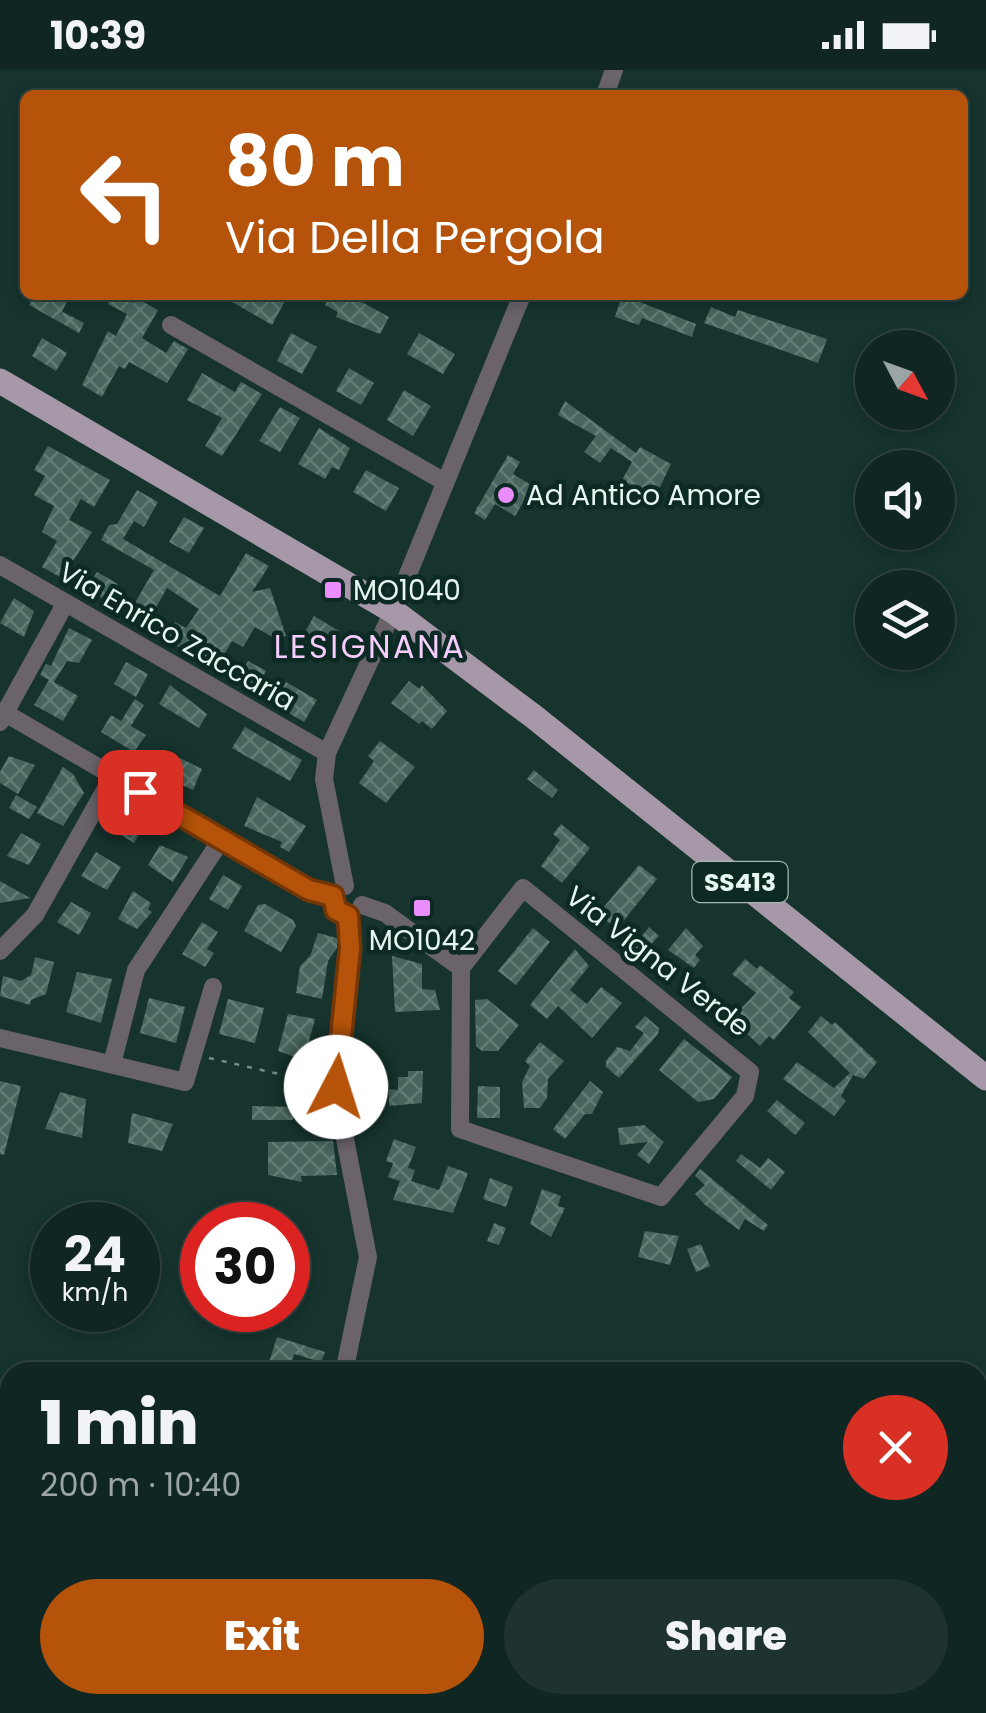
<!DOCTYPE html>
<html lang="en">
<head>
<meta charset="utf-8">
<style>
  :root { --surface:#102622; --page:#1e322f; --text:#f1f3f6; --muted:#9ca5a5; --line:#304340; --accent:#b45309 }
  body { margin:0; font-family:Poppins,sans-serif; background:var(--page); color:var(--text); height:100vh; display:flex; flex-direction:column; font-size:38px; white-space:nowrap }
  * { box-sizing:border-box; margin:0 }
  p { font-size:32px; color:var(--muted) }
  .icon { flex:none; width:55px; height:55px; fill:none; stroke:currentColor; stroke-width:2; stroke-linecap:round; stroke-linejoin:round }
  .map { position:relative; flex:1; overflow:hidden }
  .panel { position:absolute; left:0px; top:1292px; width:988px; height:352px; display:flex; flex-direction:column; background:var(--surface); border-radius:30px 30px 0 0; box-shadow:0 5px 15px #0003,0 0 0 2px var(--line) }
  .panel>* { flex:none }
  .banner { position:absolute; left:20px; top:20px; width:948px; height:210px; border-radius:15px; box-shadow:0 5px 15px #0003,0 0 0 2px var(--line); background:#b45309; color:#fff; overflow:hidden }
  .needle { width:65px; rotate:131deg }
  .buttons { position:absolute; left:855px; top:260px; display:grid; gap:20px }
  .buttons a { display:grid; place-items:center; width:100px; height:100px; border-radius:50%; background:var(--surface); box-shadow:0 5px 15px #0003,0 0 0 2px var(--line); font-size:50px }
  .speed { position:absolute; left:30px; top:1132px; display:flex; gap:20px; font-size:50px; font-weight:700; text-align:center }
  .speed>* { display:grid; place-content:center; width:130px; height:130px; border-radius:50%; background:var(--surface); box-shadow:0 5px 15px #0003,0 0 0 2px var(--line); line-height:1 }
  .speed small { font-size:25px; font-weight:400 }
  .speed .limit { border:15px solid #d22; background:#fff; color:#111 }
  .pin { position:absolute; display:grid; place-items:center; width:85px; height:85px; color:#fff; margin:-42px; border-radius:20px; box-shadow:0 5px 15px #0006 }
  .me { position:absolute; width:110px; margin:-55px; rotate:5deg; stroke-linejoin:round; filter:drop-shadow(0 0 8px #0008) }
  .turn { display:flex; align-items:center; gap:35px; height:210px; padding:0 40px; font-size:45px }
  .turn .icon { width:130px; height:130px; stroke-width:2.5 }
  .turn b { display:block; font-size:70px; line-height:85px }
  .round { display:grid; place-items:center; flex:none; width:105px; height:105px; border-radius:52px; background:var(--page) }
  .overview { display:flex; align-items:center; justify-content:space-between; height:170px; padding:0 40px }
  h1 { font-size:60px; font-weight:800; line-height:75px }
  .primary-button { display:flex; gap:20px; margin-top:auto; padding:20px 40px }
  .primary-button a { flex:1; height:115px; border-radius:60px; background:var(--accent); color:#fff; font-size:40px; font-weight:800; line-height:115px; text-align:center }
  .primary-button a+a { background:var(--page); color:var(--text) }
  .status { display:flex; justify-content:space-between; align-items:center; height:70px; padding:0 50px; background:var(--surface); direction:ltr }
  .status svg { height:28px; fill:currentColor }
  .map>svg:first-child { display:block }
</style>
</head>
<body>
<div class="status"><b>10:39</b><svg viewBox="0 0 49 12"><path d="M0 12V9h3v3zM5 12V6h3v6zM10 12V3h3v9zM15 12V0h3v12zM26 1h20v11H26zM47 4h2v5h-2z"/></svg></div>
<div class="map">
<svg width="986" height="1643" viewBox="0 0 986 1643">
  <defs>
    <pattern id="building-cross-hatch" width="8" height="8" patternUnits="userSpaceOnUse" patternTransform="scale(2.5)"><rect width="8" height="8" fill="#47655e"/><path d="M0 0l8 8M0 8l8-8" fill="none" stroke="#627c76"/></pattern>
  </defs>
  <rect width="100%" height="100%" fill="#16332d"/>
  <g fill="url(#building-cross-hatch)">
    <polygon points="34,225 70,225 60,246 63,242 84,253 79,263 29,235"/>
    <polygon points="113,225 133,233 136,228 158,240 142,268 166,283 174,271 188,279 167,313 129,292 125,299 119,296 102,327 82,315 105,267 108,261 116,266 127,244 108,234"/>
    <polygon points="220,225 275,225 285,231 272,255"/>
    <polygon points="330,225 349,225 389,247 380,264 336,247 338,242 325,235"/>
    <polygon points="622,225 696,254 692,267 642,248 639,255 615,247"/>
    <polygon points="711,237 735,247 738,240 827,269 818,293 704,253"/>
    <polygon points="291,263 317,277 302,304 277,291"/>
    <polygon points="419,263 455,284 443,304 407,284"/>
    <polygon points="42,268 67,283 56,301 32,286"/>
    <polygon points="349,298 374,313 361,335 336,321"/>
    <polygon points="202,303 235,322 241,312 262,324 222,386 205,376 222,348 187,330"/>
    <polygon points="404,320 431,336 413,366 387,350"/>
    <polygon points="565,331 636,383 640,377 671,394 659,419 650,415 646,424 622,410 632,392 611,378 600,393 584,382 596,366 558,345"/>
    <polygon points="280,337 300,348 280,382 259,371"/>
    <polygon points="319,358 350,378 339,400 332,397 325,409 298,394"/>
    <polygon points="48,376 110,410 94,437 81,429 69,450 92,462 62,508 42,497 57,471 42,462 54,436 34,425 45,406 34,400"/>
    <polygon points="508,385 520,392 513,404 533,416 515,446 495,434 485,450 474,443"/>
    <polygon points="366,400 399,418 386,441 353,422"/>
    <polygon points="137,420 158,432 144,457 134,451 123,469 220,526 246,483 269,496 252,522 270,518 286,566 276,569 255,557 243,577 232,571 215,600 166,569 175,552 186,558 199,539 167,518 144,559 126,548 154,500 101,470 109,455 117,454"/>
    <polygon points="184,447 204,458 189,483 169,472"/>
    <polygon points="97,502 118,514 108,532 87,519"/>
    <polygon points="14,528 34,541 24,567 0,553"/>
    <polygon points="314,546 339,561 321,593 296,578"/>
    <polygon points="69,558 92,570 79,593 67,591 54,612 78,626 63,651 34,635 49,610 40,605 46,594 51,596"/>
    <polygon points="248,591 266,601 254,622 236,612"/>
    <polygon points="126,592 148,604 136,627 114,614"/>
    <polygon points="409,611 419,619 422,615 447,641 432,659 422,651 419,654 391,633"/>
    <polygon points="286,612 317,630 304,652 273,634"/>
    <polygon points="170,615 207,644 199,658 159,634"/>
    <polygon points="135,629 144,635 131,656 146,665 134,682 101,662 111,645 121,651"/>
    <polygon points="245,657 302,690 290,711 232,678"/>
    <polygon points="380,671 415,697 386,733 359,713 374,691 368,686"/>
    <polygon points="164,680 202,699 193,720 162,706 156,695"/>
    <polygon points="9,686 35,695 18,724 0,713 0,702"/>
    <polygon points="63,697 73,704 84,723 63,756 37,743"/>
    <polygon points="534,700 558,720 552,728 527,709"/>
    <polygon points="16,725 37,737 29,749 9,738"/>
    <polygon points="257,727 306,756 289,782 280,777 282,772 244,756"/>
    <polygon points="126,740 146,752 134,773 114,761"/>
    <polygon points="561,754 590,778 562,813 541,796 560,770 553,764"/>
    <polygon points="21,763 41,774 29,795 7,786"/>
    <polygon points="160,775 188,787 173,812 148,795"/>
    <polygon points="96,782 121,797 107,820 81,806"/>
    <polygon points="639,795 657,809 617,859 598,844"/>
    <polygon points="223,805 242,816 228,840 209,829"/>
    <polygon points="0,811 30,828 0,833"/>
    <polygon points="133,821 151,833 148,839 152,842 137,859 118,849"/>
    <polygon points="71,832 91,843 79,865 57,852"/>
    <polygon points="265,834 293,850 296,856 281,882 244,861 258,835"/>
    <polygon points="202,852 218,862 207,879 214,883 205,897 182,884"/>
    <polygon points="649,857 659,866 634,892 626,886"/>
    <polygon points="533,858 550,872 516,915 498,901"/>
    <polygon points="686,858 703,876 695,885 700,890 694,898 668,880"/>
    <polygon points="318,863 337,868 337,878 328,891 322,929 296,923 300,896 310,886"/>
    <polygon points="575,879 589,896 570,920 587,934 601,917 622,933 592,968 558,936 547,949 530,935"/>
    <polygon points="392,886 422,894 422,919 435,920 440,940 395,942"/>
    <polygon points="35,887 54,892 46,924 31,930 30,935 0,926 3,906 21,911 31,905"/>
    <polygon points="745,889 757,899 760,895 794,922 789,928 801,937 774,970 769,966 760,976 731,949 756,923 732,904"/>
    <polygon points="77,902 112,909 101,953 66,942"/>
    <polygon points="149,928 185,937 176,973 140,963"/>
    <polygon points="228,929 264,938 255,973 219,964"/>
    <polygon points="487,929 519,955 498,981 482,981 476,976 475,930"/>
    <polygon points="288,944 315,949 304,990 278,981"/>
    <polygon points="645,946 659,958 658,964 619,1008 606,997 606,991 617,977 630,981 644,963 635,957"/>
    <polygon points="821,946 832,955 835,952 877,992 864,1009 853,1005 841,1026 846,1031 834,1046 783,1009 797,992 834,1018 850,1003 808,962"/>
    <polygon points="684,969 732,1007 714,1029 698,1032 659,1000"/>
    <polygon points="540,972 564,991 548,1009 547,1028 540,1038 524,1038 522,1012 530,996 525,991"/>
    <polygon points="408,1001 423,1001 422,1033 389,1036 389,1019 398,1020 398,1007 408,1007"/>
    <polygon points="0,1011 21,1016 4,1085 0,1084"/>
    <polygon points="590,1011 603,1022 592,1044 585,1044 565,1069 553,1059"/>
    <polygon points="478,1016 500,1017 500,1048 477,1048"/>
    <polygon points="60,1022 86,1029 82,1068 45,1059"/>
    <polygon points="777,1030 805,1053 795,1065 767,1041"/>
    <polygon points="252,1036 293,1037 293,1050 252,1050"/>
    <polygon points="132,1043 173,1054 162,1081 128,1073"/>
    <polygon points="644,1055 664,1072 649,1094 637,1085 648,1072 620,1075 618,1058"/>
    <polygon points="394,1069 416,1077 408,1098 415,1100 411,1111 439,1120 448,1096 468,1103 453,1143 393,1130 400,1111 388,1107 393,1093 386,1091"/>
    <polygon points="333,1071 337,1105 301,1106 302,1112 268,1105 268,1072"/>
    <polygon points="741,1084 760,1098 768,1088 785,1102 771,1120 736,1091"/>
    <polygon points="700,1099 768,1155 764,1161 745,1149 739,1160 705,1135 695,1124 705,1115 695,1106"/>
    <polygon points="490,1108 513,1117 506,1137 483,1129"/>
    <polygon points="542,1119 561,1126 558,1136 565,1138 551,1167 530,1154"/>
    <polygon points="494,1153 506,1158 499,1175 487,1171"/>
    <polygon points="645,1161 679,1166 670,1195 638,1187"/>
    <polygon points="701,1174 710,1196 696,1202 687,1179"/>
    <polygon points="277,1267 325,1282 321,1292 294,1284 288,1302 266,1302"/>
  </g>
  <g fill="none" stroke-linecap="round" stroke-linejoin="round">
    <polyline stroke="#768d87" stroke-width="2.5" stroke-dasharray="5 8" stroke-linecap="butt" points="209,988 323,1014"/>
    <g stroke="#6a636b" stroke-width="18">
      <polyline points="605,25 614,0"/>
      <polyline points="171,255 445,412"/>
      <polyline points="0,495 327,683"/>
      <polyline points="5,643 309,820 333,826"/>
      <polyline points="0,652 65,534"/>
      <polyline points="345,816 324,709 327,683 393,541 522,225"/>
      <polygon points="523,818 750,1002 745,1026 661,1127 460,1059 461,898"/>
      <polyline points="362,835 385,843 461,898"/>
      <polyline points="0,881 35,845 113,706"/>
      <polyline points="0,968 185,1012 213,917"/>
      <polyline points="112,994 136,900 221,770"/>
      <polyline points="344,1302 368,1187 337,1028 350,878 348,846"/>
      <polyline points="269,1643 271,1635"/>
    </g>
    <polyline stroke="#a798a9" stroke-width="25" points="0,311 393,541 533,646 986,1008"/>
  </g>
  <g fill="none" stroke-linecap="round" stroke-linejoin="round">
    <defs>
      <polyline id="route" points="140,722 309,820 333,826 336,840 348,846 350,878 336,1017"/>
    </defs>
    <use href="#route" stroke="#753606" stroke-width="25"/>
    <use href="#route" stroke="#b45309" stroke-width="18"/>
  </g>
  <g fill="#eb8dfc" stroke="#0c2923" stroke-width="4">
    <circle cx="506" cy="425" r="10"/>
    <rect x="323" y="510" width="20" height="20" rx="5"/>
    <rect x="412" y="828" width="20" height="20" rx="5"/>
  </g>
  <g text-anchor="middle" stroke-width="9" stroke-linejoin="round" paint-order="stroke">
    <rect fill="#0c2923" stroke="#a5b8b4" stroke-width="2.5" x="692.5" y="792" width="95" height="40" rx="8"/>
    <g font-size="25" font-weight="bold" fill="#e6f6f2">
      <text x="740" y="821">SS413</text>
    </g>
    <g font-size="28" fill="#e6f6f2" stroke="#0c2923" text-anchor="start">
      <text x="526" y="435">Ad Antico Amore</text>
      <text x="353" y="530">MO1040</text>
      <text x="422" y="880" text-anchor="middle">MO1042</text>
    </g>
    <g font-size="28" fill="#e6f6f2" stroke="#0c2923">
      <text transform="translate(177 566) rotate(30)" y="10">Via Enrico Zaccaria</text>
      <text transform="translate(658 891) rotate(38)" y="10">Via Vigna Verde</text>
    </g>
    <g font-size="32" letter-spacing="2.5" fill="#f7cdfe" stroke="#0c2923">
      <text x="370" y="588">LESIGNANA</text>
    </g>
  </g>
</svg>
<div class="buttons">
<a><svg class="needle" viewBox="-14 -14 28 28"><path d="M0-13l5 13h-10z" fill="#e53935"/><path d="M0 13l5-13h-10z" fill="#9ca5a5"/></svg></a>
<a><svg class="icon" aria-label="sound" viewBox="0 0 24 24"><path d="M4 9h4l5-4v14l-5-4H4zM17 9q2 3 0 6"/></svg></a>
<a><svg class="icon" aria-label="layers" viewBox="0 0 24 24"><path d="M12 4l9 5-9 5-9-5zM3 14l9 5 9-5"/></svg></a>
</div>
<div class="speed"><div>24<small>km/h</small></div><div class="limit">30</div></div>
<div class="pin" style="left:140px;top:722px;background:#d93025"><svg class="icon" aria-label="arrive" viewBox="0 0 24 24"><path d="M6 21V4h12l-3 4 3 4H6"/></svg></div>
<svg class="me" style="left:336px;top:1017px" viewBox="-20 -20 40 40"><circle r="19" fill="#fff"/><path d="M0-13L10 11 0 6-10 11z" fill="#b45309"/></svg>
<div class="banner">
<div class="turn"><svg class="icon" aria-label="left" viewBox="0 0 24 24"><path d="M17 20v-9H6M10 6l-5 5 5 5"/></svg><div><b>80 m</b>Via Della Pergola</div></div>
</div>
<section class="panel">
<div class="overview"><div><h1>1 min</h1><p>200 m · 10:40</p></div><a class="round" style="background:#d93025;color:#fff"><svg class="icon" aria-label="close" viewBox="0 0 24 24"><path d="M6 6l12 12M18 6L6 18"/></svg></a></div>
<div class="primary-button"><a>Exit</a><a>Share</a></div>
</section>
</div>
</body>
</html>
